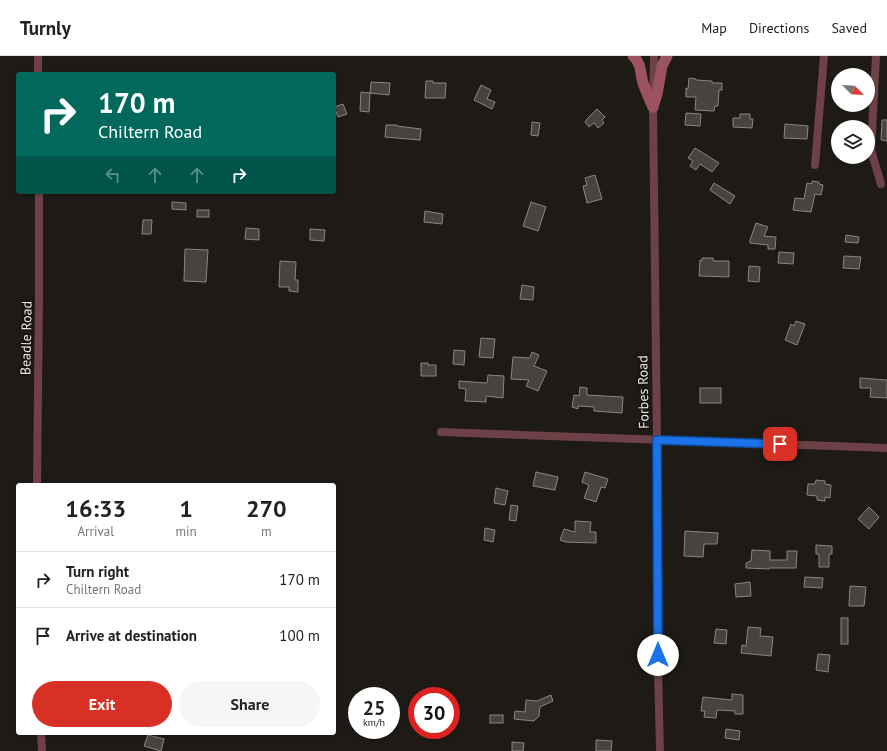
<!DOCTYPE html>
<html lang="en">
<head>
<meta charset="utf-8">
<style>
  :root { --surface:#fff; --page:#f6f6f6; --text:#222; --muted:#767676; --line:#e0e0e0; --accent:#d93025 }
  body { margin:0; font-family:"PT Sans",sans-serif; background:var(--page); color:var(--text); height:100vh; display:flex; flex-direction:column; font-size:15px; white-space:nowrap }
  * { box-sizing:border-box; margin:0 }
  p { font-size:13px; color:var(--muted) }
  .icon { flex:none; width:22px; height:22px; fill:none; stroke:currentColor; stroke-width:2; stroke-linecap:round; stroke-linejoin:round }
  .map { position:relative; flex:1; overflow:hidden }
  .sheet { position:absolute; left:16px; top:427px; width:320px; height:252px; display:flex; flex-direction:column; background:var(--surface); border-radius:4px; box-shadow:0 1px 3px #0004 }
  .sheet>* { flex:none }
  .hud { position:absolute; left:16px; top:16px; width:320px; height:122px; border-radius:4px; box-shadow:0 1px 3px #0004; background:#00695c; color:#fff; overflow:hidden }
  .needle { width:26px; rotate:114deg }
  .buttons { position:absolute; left:831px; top:12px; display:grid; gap:8px }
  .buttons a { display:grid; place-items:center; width:44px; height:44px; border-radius:50%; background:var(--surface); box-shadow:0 1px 3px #0004; font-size:20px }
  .speed { position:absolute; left:348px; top:631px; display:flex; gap:8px; font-size:20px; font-weight:700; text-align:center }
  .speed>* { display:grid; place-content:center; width:52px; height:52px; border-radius:50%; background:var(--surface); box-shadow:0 1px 3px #0004; line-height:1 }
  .speed small { font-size:10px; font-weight:400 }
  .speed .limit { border:6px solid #d22; background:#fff; color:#111 }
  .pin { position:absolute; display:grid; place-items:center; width:34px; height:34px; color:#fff; margin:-17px; border-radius:8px; box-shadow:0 2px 6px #0006 }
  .me { position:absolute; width:44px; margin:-22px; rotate:0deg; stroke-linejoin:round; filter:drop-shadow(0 0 3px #0008) }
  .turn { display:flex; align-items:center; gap:14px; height:84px; padding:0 16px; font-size:18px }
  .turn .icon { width:52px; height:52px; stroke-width:2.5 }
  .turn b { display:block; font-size:28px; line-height:34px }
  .lanes { display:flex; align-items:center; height:38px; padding:0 16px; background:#0003; justify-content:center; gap:20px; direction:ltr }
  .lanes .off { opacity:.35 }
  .eta { display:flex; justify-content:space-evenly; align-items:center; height:68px; text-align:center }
  .eta b { font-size:24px; font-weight:700; line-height:28px }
  .primary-button { display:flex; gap:8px; margin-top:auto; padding:8px 16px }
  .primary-button a { flex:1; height:46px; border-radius:24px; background:var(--accent); color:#fff; font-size:16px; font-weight:700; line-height:46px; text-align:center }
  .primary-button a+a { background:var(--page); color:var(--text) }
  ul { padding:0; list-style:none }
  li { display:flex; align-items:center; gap:12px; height:56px; padding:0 16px; border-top:1px solid var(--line) }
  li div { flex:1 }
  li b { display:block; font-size:15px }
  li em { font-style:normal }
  header { display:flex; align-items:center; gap:24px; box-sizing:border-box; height:56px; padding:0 20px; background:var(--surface); border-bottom:1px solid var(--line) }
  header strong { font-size:19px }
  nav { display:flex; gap:22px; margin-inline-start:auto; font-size:14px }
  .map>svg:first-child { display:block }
</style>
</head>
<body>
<header>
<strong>Turnly</strong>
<nav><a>Map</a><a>Directions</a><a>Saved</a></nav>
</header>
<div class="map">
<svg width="887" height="695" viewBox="0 0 887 695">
  <rect width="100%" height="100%" fill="#1e1b17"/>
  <g fill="#47443f" stroke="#8a8781">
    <polygon points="689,22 696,23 696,24 712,25 712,27 722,27 722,34 719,34 718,50 715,50 714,55 695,54 696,41 686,41 686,32 688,33"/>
    <polygon points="426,25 433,25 433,27 446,27 445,42 425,42"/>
    <polygon points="371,26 390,27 389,39 370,37"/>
    <polygon points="481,29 491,34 487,43 495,46 492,53 474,44"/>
    <polygon points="361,36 370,37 369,56 360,55"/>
    <polygon points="343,48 347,58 338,61 334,51"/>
    <polygon points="597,53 605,61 602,64 604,67 598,72 594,67 589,71 585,66 587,63"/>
    <polygon points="686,57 701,58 700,70 685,69"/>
    <polygon points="740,58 750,58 750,63 753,63 752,72 733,71 733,62 740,62"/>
    <polygon points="882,64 887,64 887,85 881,84"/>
    <polygon points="532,66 540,67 538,80 531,79"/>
    <polygon points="785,68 808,70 807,83 784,82"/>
    <polygon points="386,69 397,69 397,70 421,73 420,84 385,81"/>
    <polygon points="695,92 719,107 712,116 700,108 696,114 690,110 693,105 688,102"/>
    <polygon points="595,119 602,143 587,147 583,130 587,129 585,122"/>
    <polygon points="812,125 819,126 819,128 823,129 821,139 815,138 811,156 793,154 795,142 804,143 807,127 812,128"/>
    <polygon points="714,127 735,140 730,148 710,134"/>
    <polygon points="172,146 186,147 186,154 172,153"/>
    <polygon points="531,146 546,151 538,175 523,170"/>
    <rect x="197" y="154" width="12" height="7"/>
    <polygon points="425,155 443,158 442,168 424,166"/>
    <polygon points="143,164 152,164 151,178 142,178"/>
    <polygon points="756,167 768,171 764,180 776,181 775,193 768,193 768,189 750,187 750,184"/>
    <polygon points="246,172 259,173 259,184 245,183"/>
    <polygon points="310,173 325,174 324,185 310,184"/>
    <polygon points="846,179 859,181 858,187 845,186"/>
    <polygon points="185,193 208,194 206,226 184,225"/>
    <polygon points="779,196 794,197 793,208 778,207"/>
    <polygon points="844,200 861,201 859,213 843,212"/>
    <polygon points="702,202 713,202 713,205 729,205 729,221 699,220 700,204 702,205"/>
    <polygon points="280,205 296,206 295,224 298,224 298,236 289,235 289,231 279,231"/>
    <polygon points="749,210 760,211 759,226 748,225"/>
    <polygon points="522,229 534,231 533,244 520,243"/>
    <polygon points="796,265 805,268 797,289 785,284 791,268 794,270"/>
    <polygon points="481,282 495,283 493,302 479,301"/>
    <polygon points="454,294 465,295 464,309 453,308"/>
    <polygon points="532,296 539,299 534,310 547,315 538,335 526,330 529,324 511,323 513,301 530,302"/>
    <polygon points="421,307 428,307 428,309 436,309 436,320 421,320"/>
    <polygon points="488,319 504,320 503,342 486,340 486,346 465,345 466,333 459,332 459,325 487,327"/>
    <polygon points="860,322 887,324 887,342 870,341 871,332 860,332"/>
    <polygon points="580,331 587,332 587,339 623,341 622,357 594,355 594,351 578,350 578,353 572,351 574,339 579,340"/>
    <rect x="700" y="332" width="21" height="15"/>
    <polygon points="536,416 558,421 555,434 533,430"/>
    <polygon points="585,416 608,423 605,432 601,431 596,446 584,442 589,429 582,426"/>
    <polygon points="816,424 825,425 825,428 831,429 830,442 825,441 825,445 817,444 817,440 807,439 808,428 815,428"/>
    <polygon points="496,432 508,435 505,449 494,447"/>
    <polygon points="511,449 518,450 516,465 509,464"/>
    <polygon points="869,451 879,461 869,473 858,463"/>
    <polygon points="575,465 591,466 590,476 596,476 596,487 566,486 560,484 564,473 575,476"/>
    <polygon points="485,472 495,474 493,486 484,484"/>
    <polygon points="685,475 718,477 717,488 704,488 703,501 684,500"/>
    <polygon points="816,489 832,490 832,498 829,498 829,511 819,511 819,498 816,498"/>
    <polygon points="752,494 770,495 770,504 787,504 787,495 797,495 796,512 769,512 769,513 746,512 746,507 751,505"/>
    <polygon points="805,521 823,522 822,532 804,531"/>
    <polygon points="750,526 751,540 736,541 735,528"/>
    <polygon points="850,530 866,531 864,550 849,550"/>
    <rect x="841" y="562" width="7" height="26"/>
    <polygon points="748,571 761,572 760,580 773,581 771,600 741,597 742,589 746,590"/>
    <polygon points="716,573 727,574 726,588 714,587"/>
    <polygon points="818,598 830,599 828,616 816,614"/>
    <polygon points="732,638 743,639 743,658 735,658 735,655 717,654 716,662 704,661 705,655 701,655 703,641 732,644"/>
    <polygon points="551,639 553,645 540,651 539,660 534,665 514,663 515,655 525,656 526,644 537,645"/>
    <rect x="490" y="659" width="13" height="8"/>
    <polygon points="726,673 740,675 739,684 725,682"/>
    <polygon points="148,679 164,683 161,695 144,690"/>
    <polygon points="596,684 612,685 611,695 596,695"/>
    <polygon points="512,686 524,687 523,695 512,695"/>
  </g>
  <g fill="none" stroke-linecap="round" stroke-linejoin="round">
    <g stroke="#6e4047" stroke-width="8">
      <polyline points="38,0 38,18"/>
      <polyline points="654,0 653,51 657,384 658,614 660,695"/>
      <polyline points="876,0 871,94 881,128"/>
      <polyline points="815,109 824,0"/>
      <polyline points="441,376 887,392"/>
      <polyline points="37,429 39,238 39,136"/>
      <polyline points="41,677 42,695"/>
    </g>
    <g stroke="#9c535f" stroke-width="11">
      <path d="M 633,0 C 642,8 640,17 643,27 C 646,35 649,43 653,51"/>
      <polyline points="653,51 657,38 662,10 667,0"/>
    </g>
  </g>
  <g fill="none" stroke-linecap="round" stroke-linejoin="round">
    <defs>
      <polyline id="route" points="658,599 657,384 780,388"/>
    </defs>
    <use href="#route" stroke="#114b97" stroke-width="10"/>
    <use href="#route" stroke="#1a73e8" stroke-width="7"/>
  </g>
  <g text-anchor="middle" stroke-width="3" stroke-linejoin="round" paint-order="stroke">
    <g font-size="14" fill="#eae8e5" stroke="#15120e">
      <text transform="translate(26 282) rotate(-89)" y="5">Beadle Road</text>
      <text transform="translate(643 336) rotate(-91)" y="5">Forbes Road</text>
    </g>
  </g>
</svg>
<div class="buttons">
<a><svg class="needle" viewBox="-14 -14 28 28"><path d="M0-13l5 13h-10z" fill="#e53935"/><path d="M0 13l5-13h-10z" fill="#767676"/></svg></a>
<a><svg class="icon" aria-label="layers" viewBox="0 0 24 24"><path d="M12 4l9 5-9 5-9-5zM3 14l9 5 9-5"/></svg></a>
</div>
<div class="speed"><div>25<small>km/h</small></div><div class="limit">30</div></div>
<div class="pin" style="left:780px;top:388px;background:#d93025"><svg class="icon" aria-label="arrive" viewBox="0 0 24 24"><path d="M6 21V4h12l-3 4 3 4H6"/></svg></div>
<svg class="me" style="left:658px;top:599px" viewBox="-20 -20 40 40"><circle r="19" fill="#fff"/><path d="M0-13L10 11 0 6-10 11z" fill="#1a73e8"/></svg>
<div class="hud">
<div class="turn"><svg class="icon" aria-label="right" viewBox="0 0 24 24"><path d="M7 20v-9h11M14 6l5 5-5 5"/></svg><div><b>170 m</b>Chiltern Road</div></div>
<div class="lanes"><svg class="icon off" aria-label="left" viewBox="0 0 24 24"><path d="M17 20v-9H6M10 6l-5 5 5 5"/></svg><svg class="icon off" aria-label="ahead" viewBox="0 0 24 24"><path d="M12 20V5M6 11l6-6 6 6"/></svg><svg class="icon off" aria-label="ahead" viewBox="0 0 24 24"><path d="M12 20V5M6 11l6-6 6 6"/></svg><svg class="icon" aria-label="right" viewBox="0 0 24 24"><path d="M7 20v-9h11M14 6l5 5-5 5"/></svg></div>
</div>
<section class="sheet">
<div class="eta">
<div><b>16:33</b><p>Arrival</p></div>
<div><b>1</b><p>min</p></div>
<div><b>270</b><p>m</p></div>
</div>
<ul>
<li><svg class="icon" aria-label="right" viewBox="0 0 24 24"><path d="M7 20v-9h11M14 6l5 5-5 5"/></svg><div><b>Turn right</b><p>Chiltern Road</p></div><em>170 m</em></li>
<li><svg class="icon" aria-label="arrive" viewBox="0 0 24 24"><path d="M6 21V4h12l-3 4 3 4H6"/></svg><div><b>Arrive at destination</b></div><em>100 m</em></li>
</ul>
<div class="primary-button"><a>Exit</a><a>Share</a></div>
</section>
</div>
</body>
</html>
